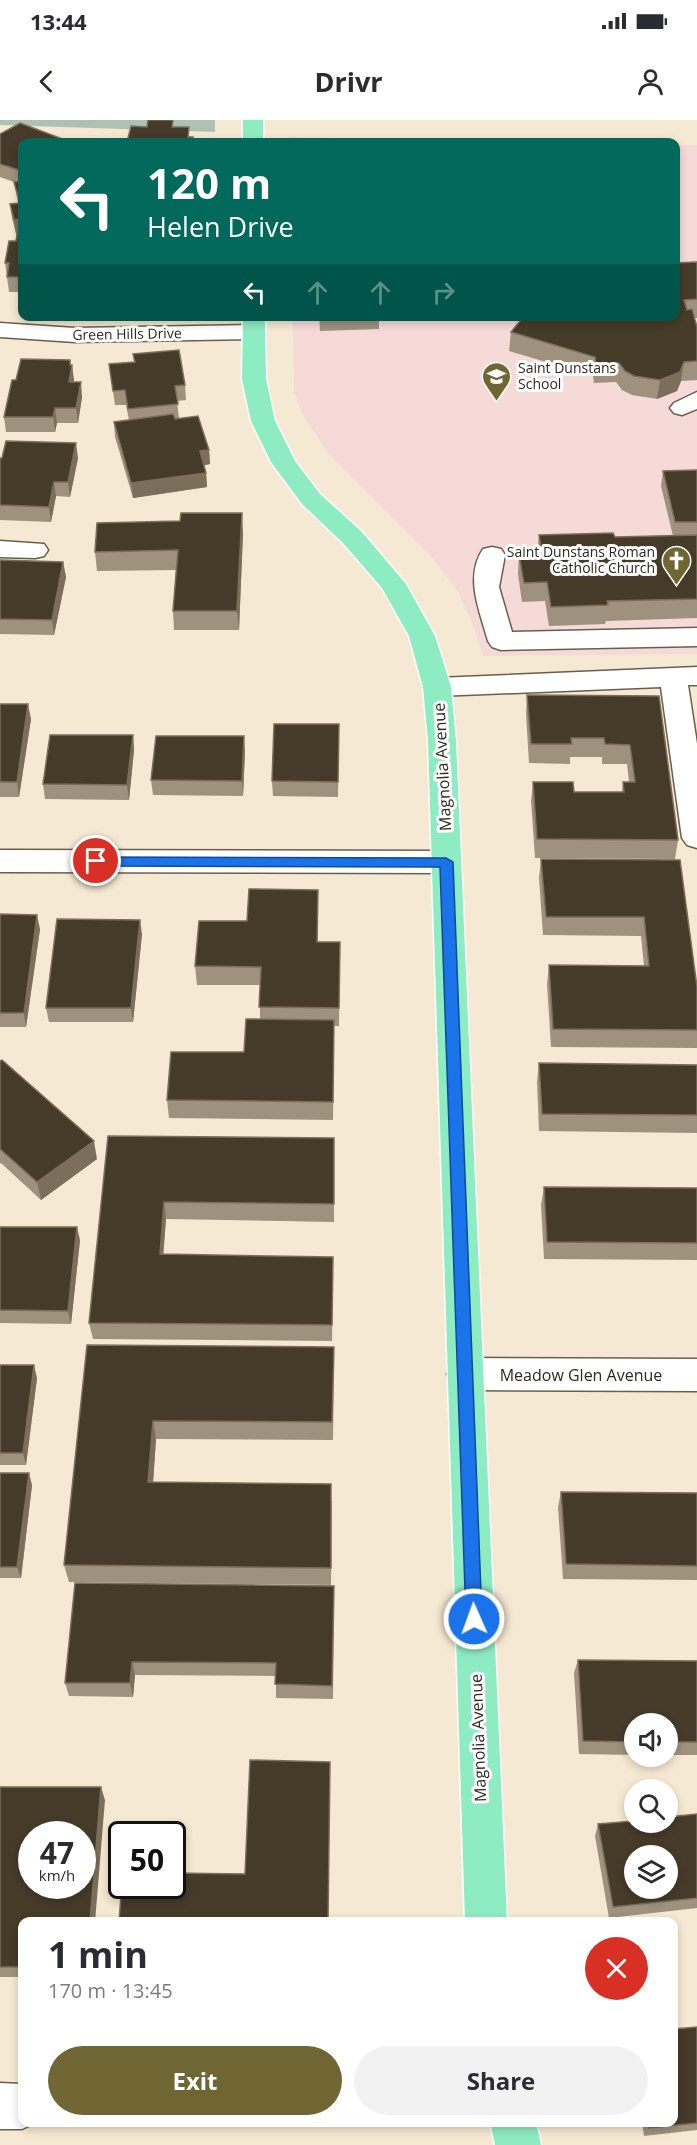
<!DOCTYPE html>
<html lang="en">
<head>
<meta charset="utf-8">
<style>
  :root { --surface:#fff; --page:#f2f2f3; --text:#2b2b33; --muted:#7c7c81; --accent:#6f6633 }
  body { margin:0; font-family:"Open Sans",sans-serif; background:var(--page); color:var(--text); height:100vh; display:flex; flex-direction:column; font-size:22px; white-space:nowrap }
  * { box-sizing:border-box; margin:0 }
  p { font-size:20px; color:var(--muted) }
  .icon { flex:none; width:33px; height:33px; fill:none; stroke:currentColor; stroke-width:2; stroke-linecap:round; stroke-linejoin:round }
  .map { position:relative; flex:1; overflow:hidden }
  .panel { position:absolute; left:18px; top:1797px; width:660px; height:210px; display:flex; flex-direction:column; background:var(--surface); border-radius:12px; box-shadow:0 3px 9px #0003 }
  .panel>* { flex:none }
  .banner { position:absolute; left:18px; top:18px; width:662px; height:183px; border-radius:12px; box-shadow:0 3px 9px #0003; background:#00695c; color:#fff; overflow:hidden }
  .fabs { position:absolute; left:624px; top:1593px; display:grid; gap:12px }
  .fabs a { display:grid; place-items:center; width:54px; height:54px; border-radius:50%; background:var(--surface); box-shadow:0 3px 9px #0003; font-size:30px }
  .speed { position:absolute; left:18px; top:1701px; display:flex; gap:12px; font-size:30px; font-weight:700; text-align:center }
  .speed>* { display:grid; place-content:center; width:78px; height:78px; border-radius:50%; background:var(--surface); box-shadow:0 3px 9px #0003; line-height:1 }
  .speed small { font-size:15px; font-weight:400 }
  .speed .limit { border:3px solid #111; border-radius:9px; background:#fff; color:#111 }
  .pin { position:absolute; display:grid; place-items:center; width:51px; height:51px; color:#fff; margin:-26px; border:3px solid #fff; border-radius:50%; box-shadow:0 2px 6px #0007 }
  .me { position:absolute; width:66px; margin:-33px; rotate:358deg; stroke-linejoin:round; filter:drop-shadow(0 0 4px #0008) }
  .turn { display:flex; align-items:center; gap:21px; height:126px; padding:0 30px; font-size:27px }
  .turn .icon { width:78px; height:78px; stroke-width:2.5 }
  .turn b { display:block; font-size:42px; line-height:51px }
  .lanes { display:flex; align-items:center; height:57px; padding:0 30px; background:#0003; justify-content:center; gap:30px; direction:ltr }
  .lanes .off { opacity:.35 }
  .round { display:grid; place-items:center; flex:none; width:63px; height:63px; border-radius:32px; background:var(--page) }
  .head { display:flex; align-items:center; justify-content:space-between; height:102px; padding:0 30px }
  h1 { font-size:36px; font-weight:700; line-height:45px }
  .cta { display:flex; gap:12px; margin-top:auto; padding:12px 30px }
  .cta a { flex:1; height:69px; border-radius:36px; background:var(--accent); color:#fff; font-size:24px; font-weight:700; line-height:69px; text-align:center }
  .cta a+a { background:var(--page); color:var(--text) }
  .status { display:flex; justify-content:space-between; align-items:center; height:42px; padding:0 30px; background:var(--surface); direction:ltr }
  .status svg { height:16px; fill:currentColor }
  header { display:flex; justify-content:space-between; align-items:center; height:78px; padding:0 30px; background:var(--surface); font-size:27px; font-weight:700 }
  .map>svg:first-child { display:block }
</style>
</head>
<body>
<div class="status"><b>13:44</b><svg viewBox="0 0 49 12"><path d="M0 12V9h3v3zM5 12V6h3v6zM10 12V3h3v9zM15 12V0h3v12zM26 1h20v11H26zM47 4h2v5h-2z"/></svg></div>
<header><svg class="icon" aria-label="back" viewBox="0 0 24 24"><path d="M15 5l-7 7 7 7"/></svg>Drivr<svg class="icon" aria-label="person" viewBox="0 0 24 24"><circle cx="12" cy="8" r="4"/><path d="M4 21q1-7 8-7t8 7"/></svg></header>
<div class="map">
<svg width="697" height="2025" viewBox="0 0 697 2025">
  <rect width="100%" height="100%" fill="#f6e9d3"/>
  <g fill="#f5dad8">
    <polygon points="290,17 553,22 291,22"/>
    <polygon points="675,25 697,25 697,534 483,536 472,502 457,470 449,460 429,434 328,333 302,294 294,271 293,197 675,196"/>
  </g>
  <polygon fill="#aec2b4" points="0,0 215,0 215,12 0,5"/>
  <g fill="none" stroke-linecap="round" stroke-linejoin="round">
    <defs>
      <g id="minor">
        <polygon points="0,203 75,208 254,205 262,207 265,212 262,217 254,219 75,222 0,217"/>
        <polygon points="697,272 697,289 682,295 674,293 670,288 674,283"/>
        <polygon points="0,421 44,424 48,430 44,436 35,438 0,437"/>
        <path d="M 492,427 L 501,429 L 505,435 L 499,467 L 512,512 L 697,508 L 697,526 L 501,530 L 492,527 L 488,521 C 480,492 464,457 483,429 Z"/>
        <polygon points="697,547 697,565 688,565 697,624 697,728 687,725 682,718 661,567 437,576 427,573 423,567 427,561 437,558"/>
        <polygon points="0,730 446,731 456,734 461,742 456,750 446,753 0,752"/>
        <polygon points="465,1238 697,1239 697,1271 465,1270 452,1265 447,1254 452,1243"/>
        <polygon points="0,1963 22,1964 22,2002 37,2002 22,2009 0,2009"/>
      </g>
      <g id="major">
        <rect x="243" y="0" width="20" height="22"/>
        <polygon points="243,196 265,196 266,259 275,301 295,341 320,374 361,411 406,464 435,516 451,567 456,621 507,1802 465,1802 428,621 423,567 409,516 382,468 343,423 302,384 271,342 251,301 242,259"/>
        <polygon points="490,2002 536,2002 541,2025 495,2025"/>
      </g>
    </defs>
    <use href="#minor" stroke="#6a5f4c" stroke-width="3"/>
    <use href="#major" stroke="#fff" stroke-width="3"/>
    <use href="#minor" fill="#fff" fill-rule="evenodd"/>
    <use href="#major" fill="#8eecc2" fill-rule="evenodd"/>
  </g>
  <g fill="#9e927e">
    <polygon points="0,14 68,21 68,22 22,22 22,172 9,172 5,143 16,121 17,114 16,114 12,98 10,84 18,83 14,62 0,57"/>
    <polygon points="697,142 697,198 694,198 697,207 697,260 681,261 677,271 657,279 632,275 622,270 616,262 594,263 593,256 509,231 511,212 523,198 379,201 379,209 320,211 319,196 675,196"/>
    <polygon points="133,234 185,265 186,280 177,281 179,298 209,330 210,344 204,345 206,353 207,367 133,378 115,317 114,302 129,300 126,285 115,285 109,244 134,242"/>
    <polygon points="72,245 74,262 82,277 78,303 57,303 55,312 6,312 4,297 16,260"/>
    <polygon points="0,338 78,338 70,377 56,376 51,402 0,400"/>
    <polygon points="697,350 697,498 606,501 605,504 549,506 545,481 522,482 518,454 519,435 537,435 539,415 615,417 673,416 661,366 663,351"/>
    <polygon points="243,413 239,510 174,510 173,491 176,450 97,451 95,432"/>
    <polygon points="0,440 63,442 66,457 54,515 0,514"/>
    <polygon points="527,575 659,576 678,720 675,739 535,738 531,681 533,662 574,672 622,672 623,662 629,662 627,644 602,644 602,637 570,637 570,644 529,643 526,594"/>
    <polygon points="0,584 31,599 19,677 0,677"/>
    <polygon points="339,604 338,677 273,676 272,661"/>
    <polygon points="133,615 134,630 129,680 45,679 43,664"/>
    <polygon points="245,631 243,676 153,675 151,660"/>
    <polygon points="541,739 680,740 697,867 697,928 551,927 547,864 549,845 644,846 641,816 543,815 539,758"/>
    <polygon points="318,770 318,822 340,822 339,906 334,906 333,1000 169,998 167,980 244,932 260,899 260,865 197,865 195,846 247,801"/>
    <polygon points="0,794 40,809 26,907 0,907"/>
    <polygon points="142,814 133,902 49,902 46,888"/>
    <polygon points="0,941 97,1039 41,1080 1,1043 0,1044"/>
    <polygon points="539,943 697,945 697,1013 539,1011 537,962"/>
    <polygon points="108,1016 334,1018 334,1102 166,1099 163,1134 333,1154 332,1221 93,1219 89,1203"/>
    <polygon points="544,1067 697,1068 697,1140 544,1139 541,1085"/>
    <polygon points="0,1107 80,1120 71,1204 0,1203"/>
    <polygon points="87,1225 334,1245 333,1320 156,1319 153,1362 332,1381 331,1465 69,1462 64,1445"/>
    <polygon points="0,1245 37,1258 26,1345 0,1345"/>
    <polygon points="0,1353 32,1365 21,1458 0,1458"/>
    <polygon points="561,1372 697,1373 697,1460 563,1459 558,1387"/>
    <polygon points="334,1466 333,1579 276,1578 276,1556 135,1555 133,1577 69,1576 65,1563"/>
    <polygon points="578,1540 697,1541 697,1635 668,1635 668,1604 634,1604 634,1635 579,1634 574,1553"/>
    <polygon points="0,1667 105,1680 22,1802 22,1857 0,1857"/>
    <polygon points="697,1694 697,1788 609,1798 595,1716 598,1704"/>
    <polygon points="697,1907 697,2010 644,2016 642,2002 674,2002"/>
  </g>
  <g fill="#7b6f5c">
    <polygon points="22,99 22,114 16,114 14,100"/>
    <polygon points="70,240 71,249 72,245 74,260 71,276 69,262"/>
    <polygon points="684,242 681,261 677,271 657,279 660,260"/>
    <polygon points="81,262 82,277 78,303 76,288"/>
    <polygon points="55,288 57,303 55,312 53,297"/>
    <polygon points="76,323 78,338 70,377 68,362"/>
    <polygon points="209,330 210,344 201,346 200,331"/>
    <polygon points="206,353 207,367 133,378 131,363"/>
    <polygon points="54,362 56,376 51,402 49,387"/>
    <polygon points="242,393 243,413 239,510 237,491"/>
    <polygon points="63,442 66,457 54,515 52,500"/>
    <polygon points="28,584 31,599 19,677 17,662"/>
    <polygon points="133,615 134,630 129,680 127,665"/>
    <polygon points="244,616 245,631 243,676 242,661"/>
    <polygon points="37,795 40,809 26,907 24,893"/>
    <polygon points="140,800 142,814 133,902 131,888"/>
    <polygon points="94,1021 97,1039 41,1080 37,1062"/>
    <polygon points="164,1082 166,1099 162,1152 160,1134"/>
    <polygon points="77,1107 80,1120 71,1204 68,1191"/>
    <polygon points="34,1245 37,1258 26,1345 23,1333"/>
    <polygon points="153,1301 156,1319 152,1379 148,1362"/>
    <polygon points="29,1353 32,1365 21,1458 17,1447"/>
    <polygon points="132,1542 135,1555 133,1577 130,1563"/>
    <polygon points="101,1667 105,1680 95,1802 90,1802"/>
  </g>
  <g fill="#463b29" stroke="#7b6f5c" stroke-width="1.5" fill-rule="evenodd">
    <polygon points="148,0 173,0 172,7 189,7 188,17 193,17 192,22 127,22 131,6 147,7"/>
    <polygon points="20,3 68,21 66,22 22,22 22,51 0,44 0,14"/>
    <polygon points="22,61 22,99 14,100 10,84 20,83 14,62"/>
    <polygon points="18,108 22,108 22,157 7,157 9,143 5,143 9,121 16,121"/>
    <polygon points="697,142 697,179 684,180 687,190 692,189 697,207 697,241 684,242 680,252 660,260 634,256 625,251 619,243 596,244 595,237 511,212 524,196 675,196 675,143"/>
    <polygon points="179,230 185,265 175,266 178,284 128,289 125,270 113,271 109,244 135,242 133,234"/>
    <polygon points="21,239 70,240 70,245 72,245 69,262 81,262 76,288 55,288 53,297 4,297 12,260 16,260"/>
    <polygon points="173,294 175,299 198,296 209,330 200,331 206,353 131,363 114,302"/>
    <polygon points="6,321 76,323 68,362 54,362 49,387 0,385 0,338 2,338"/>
    <polygon points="697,350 697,402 675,402 663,351"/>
    <polygon points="181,393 242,393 237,491 173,491 178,430 95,432 97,403 180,401"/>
    <polygon points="613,413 615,417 697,415 697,479 607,481 608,485 551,487 547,462 524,463 519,435 542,434 539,415"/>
    <polygon points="0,440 63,442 52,500 0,499"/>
    <polygon points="527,575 659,576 678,720 537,719 533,662 573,662 574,672 624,672 623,662 635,662 630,625 605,624 604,618 571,618 572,624 531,624"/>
    <polygon points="0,584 28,584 17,662 0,662"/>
    <polygon points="274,604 339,604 338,662 272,661"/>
    <polygon points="50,615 133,615 127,665 43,664"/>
    <polygon points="156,616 244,616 242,661 151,660"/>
    <polygon points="541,739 680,740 697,867 697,910 553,909 549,845 649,846 644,797 546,797"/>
    <polygon points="249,769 318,770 317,822 340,822 339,888 259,887 261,847 195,846 199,801 247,801"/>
    <polygon points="0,794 37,795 24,893 0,893"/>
    <polygon points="57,799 140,800 131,888 46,888"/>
    <polygon points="246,899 334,900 333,982 167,980 171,932 244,932"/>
    <polygon points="2,940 94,1021 37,1062 0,1029 0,941"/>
    <polygon points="539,943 697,945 697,995 542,994"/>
    <polygon points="108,1016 334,1018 334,1084 164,1082 160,1134 333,1137 332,1205 89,1203"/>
    <polygon points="544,1067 697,1068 697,1123 547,1122"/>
    <polygon points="0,1107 77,1107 68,1191 0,1190"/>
    <polygon points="87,1225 334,1227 332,1302 153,1301 148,1362 331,1364 331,1448 64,1445"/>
    <polygon points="0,1245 34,1245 23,1333 0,1333"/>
    <polygon points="0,1353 29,1353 17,1447 0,1447"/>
    <polygon points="561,1372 697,1373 697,1446 566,1444"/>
    <polygon points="75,1463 334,1466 332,1566 275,1564 276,1543 132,1542 130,1563 65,1563"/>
    <polygon points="578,1540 697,1541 697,1622 668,1622 668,1604 634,1604 634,1622 583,1621"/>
    <polygon points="250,1640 330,1642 328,1802 119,1802 122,1761 122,1766 172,1766 172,1753 245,1754"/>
    <path d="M 0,1667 L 101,1667 L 90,1802 L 22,1802 L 22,1847 L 0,1847 ZM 32,1714 L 82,1714 L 82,1766 L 32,1766 Z"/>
    <path d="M 697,1694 L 697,1778 L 613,1787 L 598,1704 L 634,1701 L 634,1702 L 668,1702 L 668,1697 ZM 634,1736 L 668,1736 L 668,1768 L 634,1768 Z"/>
    <polygon points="697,1907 697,2003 649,2008 648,2002 674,2002 674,1909"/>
  </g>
  <polygon fill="#1a73e8" stroke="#114b97" stroke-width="1.5" points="96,737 446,738 453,742 482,1499 479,1505 474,1507 468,1505 466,1499 440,747 96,746 90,741"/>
  <defs>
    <symbol id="school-pin" viewBox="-11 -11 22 30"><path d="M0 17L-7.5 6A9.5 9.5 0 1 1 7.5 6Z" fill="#6f6633" stroke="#fff"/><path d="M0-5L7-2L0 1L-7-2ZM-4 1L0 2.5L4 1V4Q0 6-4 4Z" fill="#fff"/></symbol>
    <symbol id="church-pin" viewBox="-11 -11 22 30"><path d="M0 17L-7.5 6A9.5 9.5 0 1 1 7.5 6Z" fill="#6f6633" stroke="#fff"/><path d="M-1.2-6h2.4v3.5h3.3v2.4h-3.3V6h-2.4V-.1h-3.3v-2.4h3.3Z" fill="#fff"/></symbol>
  </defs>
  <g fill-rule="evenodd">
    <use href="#school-pin" x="480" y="240" width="33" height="45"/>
    <use href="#church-pin" x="660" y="424" width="33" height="45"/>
  </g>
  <g text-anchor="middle" stroke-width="6" stroke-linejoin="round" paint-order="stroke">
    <g font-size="14" fill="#2d2820" stroke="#fff">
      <text transform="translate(127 214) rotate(-1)" y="5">Green Hills Drive</text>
    </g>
    <g font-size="14" fill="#2d2820" stroke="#fff" text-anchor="start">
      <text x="518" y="253">Saint Dunstans<tspan x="518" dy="16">School</tspan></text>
      <text x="655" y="437" text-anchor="end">Saint Dunstans Roman<tspan x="655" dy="16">Catholic Church</tspan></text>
    </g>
    <g font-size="16" fill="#2d2820" stroke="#fff">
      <text transform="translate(442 647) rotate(-93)" y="6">Magnolia Avenue</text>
      <text x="581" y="1261">Meadow Glen Avenue</text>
      <text transform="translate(478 1618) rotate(-92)" y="6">Magnolia Avenue</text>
    </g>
  </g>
</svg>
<div class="fabs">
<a><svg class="icon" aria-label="sound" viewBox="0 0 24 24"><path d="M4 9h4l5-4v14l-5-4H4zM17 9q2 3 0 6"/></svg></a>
<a><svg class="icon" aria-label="search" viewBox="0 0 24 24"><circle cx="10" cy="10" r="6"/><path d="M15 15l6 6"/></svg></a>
<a><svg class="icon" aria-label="layers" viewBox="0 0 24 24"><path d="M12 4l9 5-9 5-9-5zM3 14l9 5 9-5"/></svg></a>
</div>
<div class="speed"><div>47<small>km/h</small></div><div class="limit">50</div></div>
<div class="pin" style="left:96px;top:741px;background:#d93025"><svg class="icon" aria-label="arrive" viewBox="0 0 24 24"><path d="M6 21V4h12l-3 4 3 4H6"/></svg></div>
<svg class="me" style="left:474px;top:1499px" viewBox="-20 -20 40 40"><circle r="17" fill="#1a73e8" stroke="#fff" stroke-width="3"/><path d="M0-11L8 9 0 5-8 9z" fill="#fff"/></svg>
<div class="banner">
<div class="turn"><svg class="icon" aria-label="left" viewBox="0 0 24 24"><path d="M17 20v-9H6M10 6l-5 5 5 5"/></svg><div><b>120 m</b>Helen Drive</div></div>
<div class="lanes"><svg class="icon" aria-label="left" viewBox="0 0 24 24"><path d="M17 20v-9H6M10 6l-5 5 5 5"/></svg><svg class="icon off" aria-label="ahead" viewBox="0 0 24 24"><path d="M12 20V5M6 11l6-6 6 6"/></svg><svg class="icon off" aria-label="ahead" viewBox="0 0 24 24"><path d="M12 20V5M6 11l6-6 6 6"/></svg><svg class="icon off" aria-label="right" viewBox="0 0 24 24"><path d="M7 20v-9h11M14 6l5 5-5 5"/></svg></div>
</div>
<section class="panel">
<div class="head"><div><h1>1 min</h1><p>170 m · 13:45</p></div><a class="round" style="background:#d93025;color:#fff"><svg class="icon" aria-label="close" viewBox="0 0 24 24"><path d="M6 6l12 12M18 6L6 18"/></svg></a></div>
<div class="cta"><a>Exit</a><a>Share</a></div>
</section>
</div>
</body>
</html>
